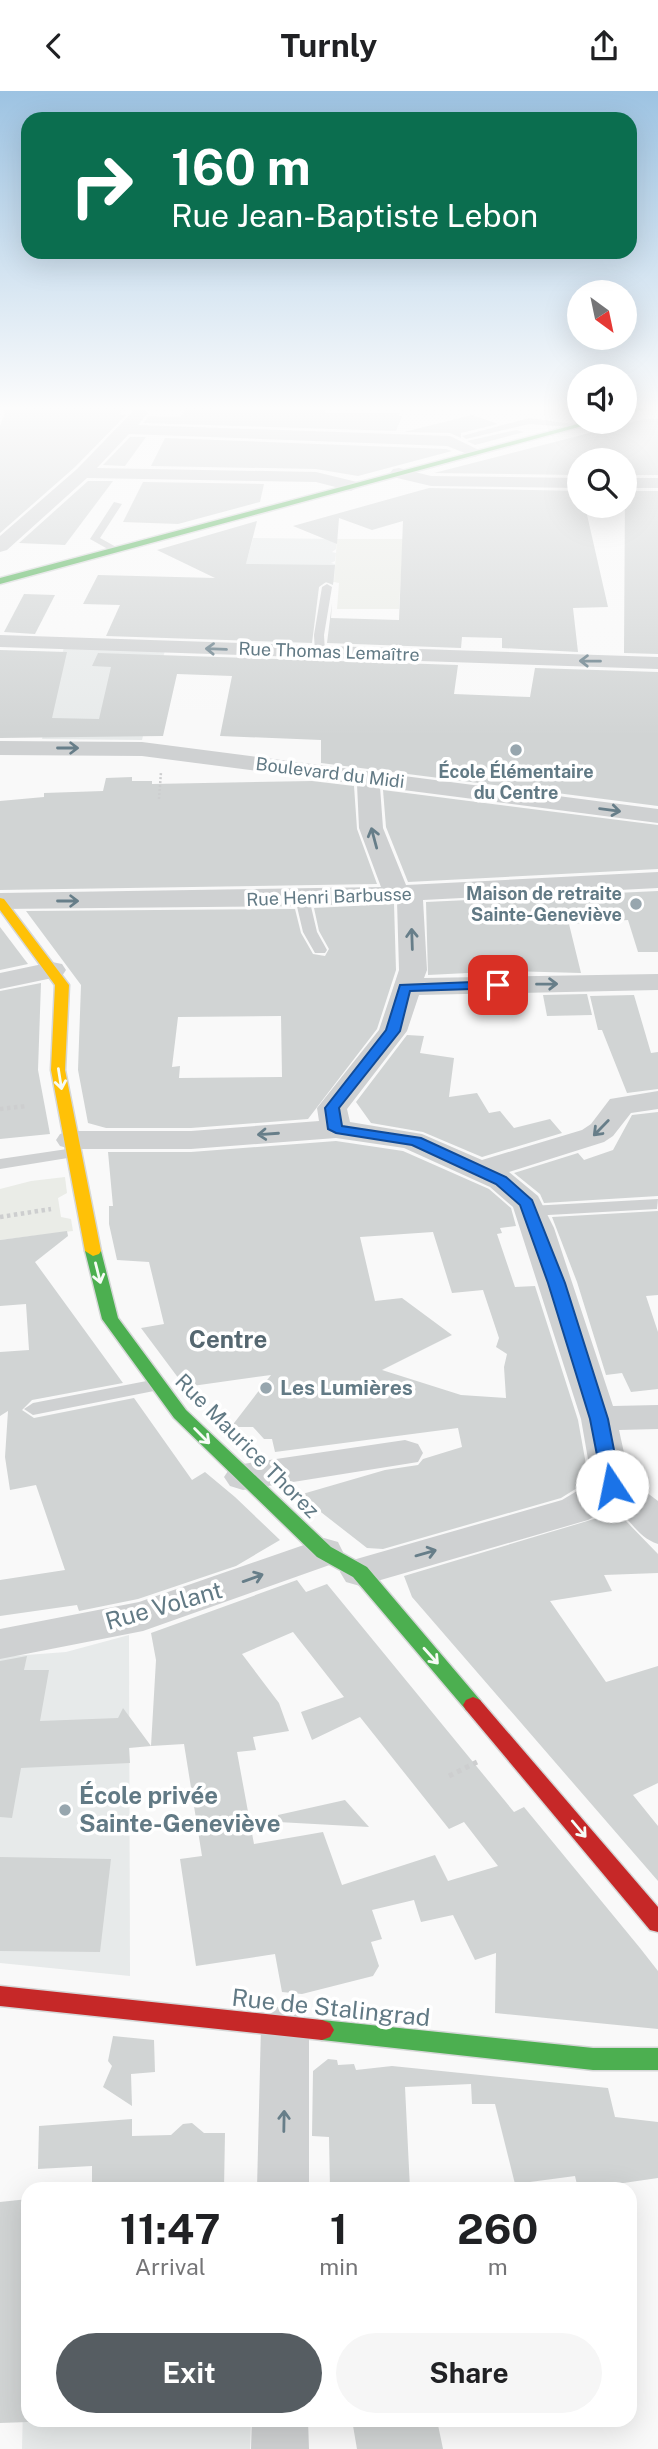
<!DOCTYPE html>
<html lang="en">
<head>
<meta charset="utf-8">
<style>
  :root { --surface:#fff; --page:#f6f6f6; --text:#202124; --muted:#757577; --accent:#565d62 }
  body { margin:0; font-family:"Public Sans",sans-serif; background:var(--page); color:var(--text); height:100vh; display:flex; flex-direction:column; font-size:26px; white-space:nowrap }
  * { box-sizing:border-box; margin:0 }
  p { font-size:23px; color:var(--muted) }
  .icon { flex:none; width:38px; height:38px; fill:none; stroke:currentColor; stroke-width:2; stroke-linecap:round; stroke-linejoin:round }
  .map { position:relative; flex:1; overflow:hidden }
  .panel { position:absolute; left:21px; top:2091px; width:616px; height:245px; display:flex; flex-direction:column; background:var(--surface); border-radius:21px; box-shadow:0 7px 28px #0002 }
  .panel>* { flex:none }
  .top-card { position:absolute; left:21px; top:21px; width:616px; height:147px; border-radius:21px; box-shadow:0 7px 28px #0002; background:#0b6e4f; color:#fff; overflow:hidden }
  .needle { width:46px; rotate:147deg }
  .buttons { position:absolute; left:567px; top:189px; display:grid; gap:14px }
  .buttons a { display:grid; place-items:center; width:70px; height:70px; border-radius:50%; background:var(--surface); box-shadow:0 7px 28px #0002; font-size:35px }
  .pin { position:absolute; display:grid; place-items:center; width:60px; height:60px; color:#fff; margin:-30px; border-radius:14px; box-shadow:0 4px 10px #0006 }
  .me { position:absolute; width:77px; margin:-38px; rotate:349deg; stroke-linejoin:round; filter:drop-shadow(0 0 5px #0008) }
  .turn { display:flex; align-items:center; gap:24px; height:147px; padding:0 35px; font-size:32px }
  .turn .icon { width:91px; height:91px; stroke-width:2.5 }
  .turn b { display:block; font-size:49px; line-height:60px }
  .eta { display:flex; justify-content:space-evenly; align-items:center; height:119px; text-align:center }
  .eta b { font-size:42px; font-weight:700; line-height:49px }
  .action { display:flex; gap:14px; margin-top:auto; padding:14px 35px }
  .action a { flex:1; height:80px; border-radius:42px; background:var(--accent); color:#fff; font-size:28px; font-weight:700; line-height:80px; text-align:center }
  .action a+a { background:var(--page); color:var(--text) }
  header { display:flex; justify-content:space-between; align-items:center; height:91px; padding:0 35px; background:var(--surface); font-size:32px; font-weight:700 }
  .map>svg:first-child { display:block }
</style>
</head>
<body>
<header><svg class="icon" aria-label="back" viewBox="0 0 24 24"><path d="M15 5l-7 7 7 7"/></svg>Turnly<svg class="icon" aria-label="share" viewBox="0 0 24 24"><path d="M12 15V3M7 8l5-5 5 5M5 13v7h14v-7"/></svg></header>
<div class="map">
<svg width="658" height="2358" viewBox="0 0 658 2358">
  <rect width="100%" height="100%" fill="#f9f9f9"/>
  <g fill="#e7eaea">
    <polygon points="253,447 337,448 336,458 332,461 336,462 335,470 331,472 335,473 334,491 239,498"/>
    <polygon points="64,556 165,559 142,649 42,648"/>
    <polygon points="129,1544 130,1885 0,1872 0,1566 66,1561"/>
    <polygon points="26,2192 28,2329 251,2329 250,2358 22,2358"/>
  </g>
  <g fill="#eaece7">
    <polygon points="337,448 403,448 399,518 337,518 339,492 334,491"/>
    <polygon points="65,1086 67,1102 58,1107 61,1126 71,1128 73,1140 0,1149 0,1098 31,1090"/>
  </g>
  <g fill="#d1d4d4" fill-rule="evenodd">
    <polygon points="70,316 124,317 119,324 126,324 75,376 0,442 0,335 6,318"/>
    <polygon points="186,317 326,319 324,322 400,322 399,325 402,325 396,340 143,332 149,325 180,326"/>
    <polygon points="472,324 498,333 461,342 461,347 450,342 404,341"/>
    <polygon points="644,328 658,328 658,384 625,384 625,369 575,369 578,384 434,382"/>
    <polygon points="516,339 524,341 475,354 467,350"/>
    <polygon points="130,346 146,346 125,375 103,374"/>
    <polygon points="165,347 446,358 452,360 358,385 316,378 151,375"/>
    <polygon points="88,390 113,390 65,454 19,452"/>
    <polygon points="143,391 264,393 260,411 178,433 123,431"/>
    <polygon points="429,397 579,400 579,415 585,415 608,516 573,517 578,561 502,557 502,547 462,546 461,557 327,552 332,512 331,527 399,529 403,430 372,439 339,427 337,453 293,435"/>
    <polygon points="625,400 658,400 658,563 624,562"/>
    <polygon points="257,430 246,473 335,474 333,494 326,491 319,496 312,552 106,545 120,514 83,513 98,484 215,487 157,459"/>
    <polygon points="24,503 55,504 35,543 4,541"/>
    <polygon points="0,559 67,561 52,627 99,628 111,576 92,575 98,562 458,574 454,603 530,606 535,577 658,581 658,715 321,672 321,649 220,645 232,585 177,583 163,645 0,647"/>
    <polygon points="132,686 132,690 152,690 152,693 312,690 354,695 357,738 377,793 0,799 0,710 44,706 44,702 103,700 106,687"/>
    <polygon points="383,699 658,734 658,778 408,791 386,736"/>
    <polygon points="658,800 658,861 638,861 628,829 569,833 581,882 508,880 428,884 426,811"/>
    <path d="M 394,813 L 396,879 L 377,938 L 308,1028 L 191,1037 L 106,1037 L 88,1032 L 78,979 L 81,894 L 26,820 L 295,818 L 301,842 L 313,863 L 325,865 L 329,858 L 319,840 L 314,817 ZM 281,925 L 282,986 L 179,987 L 180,975 L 172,976 L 178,926 Z"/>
    <polygon points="0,836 28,873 0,879"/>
    <polygon points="41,892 38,979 50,1043 0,1048 0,900"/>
    <polygon points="587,903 592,924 547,925 543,904"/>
    <polygon points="634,904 651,962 658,961 658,998 627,1002 602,939 598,939 590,905"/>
    <polygon points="407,944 424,945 420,962 454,967 449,1006 477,1002 489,1022 500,1020 514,1037 550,1028 562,1042 482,1066 423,1041 371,1032 356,1011"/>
    <polygon points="658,1021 658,1105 544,1112 540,1103 514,1082 578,1062 584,1069 613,1059 632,1024"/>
    <path d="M 336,1050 L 403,1060 L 489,1098 L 511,1117 L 516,1135 L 500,1137 L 502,1142 L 497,1143 L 515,1196 L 535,1195 L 578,1329 L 587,1379 L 582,1394 L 561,1407 L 383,1458 L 367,1457 L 299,1404 L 385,1379 L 418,1374 L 423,1368 L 462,1356 L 458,1337 L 275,1361 L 272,1348 L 264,1348 L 253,1336 L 231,1336 L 271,1284 L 185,1296 L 141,1237 L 164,1233 L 149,1171 L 117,1169 L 109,1133 L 109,1115 L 113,1115 L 108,1061 L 191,1061 ZM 433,1141 L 452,1202 L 483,1199 L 499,1247 L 496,1256 L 507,1263 L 504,1276 L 506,1307 L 461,1304 L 382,1279 L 452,1244 L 402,1207 L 375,1210 L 360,1146 Z"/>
    <polygon points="658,1120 658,1204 646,1205 658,1241 658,1298 631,1301 622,1282 606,1284 577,1191 552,1126"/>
    <polygon points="67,1140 68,1145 35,1171 123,1292 32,1309 22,1319 34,1327 134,1307 192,1389 205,1381 235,1406 280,1449 236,1475 138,1508 79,1520 77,1514 0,1525 0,1489 65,1479 36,1394 10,1399 5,1366 8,1320 0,1325 0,1261 29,1259 26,1213 0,1215 0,1149"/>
    <polygon points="594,1428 625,1429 658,1463 658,1482 604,1484 612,1500 550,1510 606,1591 658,1575 658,1692 633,1704 658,1735 658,1790 412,1506 404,1485"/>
    <path d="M 297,1489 L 306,1501 L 327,1493 L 514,1721 L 524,1716 L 640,1857 L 658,1880 L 658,1938 L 495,1922 L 496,1862 L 475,1869 L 453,1824 L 421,1831 L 414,1809 L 372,1819 L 382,1848 L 371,1851 L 379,1875 L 373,1885 L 302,1903 L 282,1901 L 275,1863 L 196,1875 L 180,1768 L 202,1765 L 184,1653 L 151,1655 L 156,1569 L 151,1542 ZM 293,1541 L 344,1606 L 301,1621 L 312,1649 L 360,1626 L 449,1738 L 464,1731 L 498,1775 L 448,1790 L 435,1764 L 342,1794 L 323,1741 L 254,1753 L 237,1661 L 256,1659 L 253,1646 L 289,1640 L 279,1612 L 242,1563 Z"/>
    <polygon points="27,1565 24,1579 49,1579 40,1630 118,1627 123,1617 151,1655 129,1657 130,1672 21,1677 12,1727 0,1726 0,1570"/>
    <polygon points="345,1709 369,1736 278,1731 278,1724"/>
    <polygon points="0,1766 111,1768 100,1861 0,1860"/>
    <polygon points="113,1945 154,1949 155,1981 131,1983 132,2015 103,1996 112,1975 108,1970"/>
    <polygon points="328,1968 337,1969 338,1974 354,1973 356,1979 392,1975 608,1997 615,2026 658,2031 658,2087 582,2098 578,2098 575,2085 515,2093 495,2013 472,2013 471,1993 405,1996 410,2098 330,2098 329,2046 312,2045 313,1980"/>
    <polygon points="132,2028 132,2045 171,2044 183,2033 192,2032 204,2042 225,2042 224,2098 149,2098 149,2094 92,2098 92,2075 38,2078 39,2035"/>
    <polygon points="28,2108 28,2331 0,2332 0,2111"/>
    <polygon points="352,2329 437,2329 443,2358 357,2358"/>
  </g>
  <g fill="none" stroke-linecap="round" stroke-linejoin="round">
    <defs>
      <g id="fast">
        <polygon points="639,316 651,316 625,324 625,320"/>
        <polygon points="585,331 597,331 0,493 0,487"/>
        <polygon points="93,1155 101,1160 118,1227 186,1319 331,1456 367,1476 480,1609 483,1614 480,1619 473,1622 466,1619 353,1486 317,1466 174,1327 102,1228 85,1160"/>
        <polygon points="322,1929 593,1957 658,1957 658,1979 593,1979 322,1949 314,1946 310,1939 314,1932"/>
      </g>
      <polygon id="slow" points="0,807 4,808 69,894 65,979 101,1160 99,1163 93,1165 85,1160 51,979 55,894 0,819"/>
      <g id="jam">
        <polygon points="473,1606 480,1609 658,1816 658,1841 650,1839 466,1619 463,1614 466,1609"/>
        <polygon points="0,1895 322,1929 330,1932 334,1939 330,1946 322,1949 0,1915"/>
      </g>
    </defs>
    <use href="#fast" stroke="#d5d7d7" stroke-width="3"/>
    <use href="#slow" stroke="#d5d7d7" stroke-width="3"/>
    <use href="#jam" stroke="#d5d7d7" stroke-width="3"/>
    <polyline stroke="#cdcecf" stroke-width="2.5" stroke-dasharray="2 2" stroke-linecap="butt" points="159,708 161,681"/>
    <g stroke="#cdcecf" stroke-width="4.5" stroke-dasharray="3.5 3.5" stroke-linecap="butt">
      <polyline points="0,1018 27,1015"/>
      <polyline points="0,1126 51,1118"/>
    </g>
    <polyline stroke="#cdcecf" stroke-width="5" stroke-dasharray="4.5 4.5" stroke-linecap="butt" points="449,1685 477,1671"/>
    <g fill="#cfd1d2" fill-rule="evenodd">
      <polygon points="549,316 562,316 579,321 579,326"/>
      <polygon points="529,327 573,333 569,336 529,333 466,348 462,345"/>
      <polygon points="114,411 122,413 100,447 118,457 120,459 115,462 90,448"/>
      <polygon points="327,493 332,496 324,544 325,561 320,564 315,561 314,544 322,496"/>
      <polygon points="302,803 309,807 317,841 327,859 325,862 315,862 303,841 295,807"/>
      <polygon points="74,1057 80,1059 82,1062 80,1065 0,1078 0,1068"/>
      <polygon points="658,1108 657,1118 530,1125 522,1120 530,1115"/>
      <polygon points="157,1288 166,1294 164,1298 33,1324 24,1318 33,1312"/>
    </g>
    <g fill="#cfd1d2" fill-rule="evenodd">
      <polygon points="140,317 148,322 138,334 450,345 483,361 475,366 447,355 129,343 97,377 316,381 357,391 360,395 351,400 316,391 87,387 7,459 0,461 0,445 77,378 134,319"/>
      <polygon points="399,377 431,385 579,387 579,397 431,395 393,386 390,382 393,378"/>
      <rect x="625" y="387" width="33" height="10"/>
      <polygon points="0,544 658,566 658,578 0,556"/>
      <path d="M 0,650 L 142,651 L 658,718 L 658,732 L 380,696 L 383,737 L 406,794 L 658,781 L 658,797 L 423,809 L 427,879 L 424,887 L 658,883 L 658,899 L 419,904 L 407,940 L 347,1018 L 350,1031 L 422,1043 L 482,1069 L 582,1039 L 591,1033 L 610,1008 L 658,1000 L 658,1018 L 631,1022 L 613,1045 L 604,1051 L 509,1081 L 538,1105 L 554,1137 L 613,1315 L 658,1314 L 658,1338 L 619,1339 L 630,1389 L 658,1410 L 658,1453 C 638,1447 630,1427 613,1415 L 588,1429 L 360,1495 L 346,1491 L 340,1481 L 346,1471 L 562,1409 L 592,1391 L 581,1328 L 513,1116 L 490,1096 L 404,1057 L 336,1047 L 191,1058 L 71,1058 L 60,1055 L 56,1049 L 60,1043 L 71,1040 L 191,1040 L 319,1030 L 317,1017 L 379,939 L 399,879 L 397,810 L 311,815 L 0,818 L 0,802 L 381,796 L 359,737 L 357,693 L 142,665 L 0,664 Z"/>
      <polygon points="52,871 62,873 66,879 62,885 0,898 0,882"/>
      <polygon points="405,1349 418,1353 423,1362 418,1371 243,1399 230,1395 224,1386 230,1377 243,1373"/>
      <polygon points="324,1447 338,1451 343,1461 338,1471 143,1540 0,1568 0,1538 139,1511"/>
      <polygon points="285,1913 302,1920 309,1935 309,2098 257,2098 261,1935 268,1920"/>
      <polygon points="252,2329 308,2329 309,2358 251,2358"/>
    </g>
    <use href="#fast" fill="#4caf50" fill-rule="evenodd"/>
    <use href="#slow" fill="#ffc107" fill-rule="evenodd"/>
    <use href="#jam" fill="#c62828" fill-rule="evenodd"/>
  </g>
  <defs><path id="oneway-shaft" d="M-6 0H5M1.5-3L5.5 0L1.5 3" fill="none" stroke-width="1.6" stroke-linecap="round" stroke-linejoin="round" transform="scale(1.75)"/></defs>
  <g stroke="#677e89">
    <use href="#oneway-shaft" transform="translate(216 558) rotate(-178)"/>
    <use href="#oneway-shaft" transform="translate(590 570) rotate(-179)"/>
    <use href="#oneway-shaft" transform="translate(68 657)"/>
    <use href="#oneway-shaft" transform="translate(610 719) rotate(7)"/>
    <use href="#oneway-shaft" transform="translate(374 747) rotate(-105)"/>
    <use href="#oneway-shaft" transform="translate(68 810)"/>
    <use href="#oneway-shaft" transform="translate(412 848) rotate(-92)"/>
    <use href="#oneway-shaft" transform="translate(547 893) rotate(-1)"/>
    <use href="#oneway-shaft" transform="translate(601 1037) rotate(134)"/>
    <use href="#oneway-shaft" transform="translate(268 1043) rotate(176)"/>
    <use href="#oneway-shaft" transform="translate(426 1462) rotate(-16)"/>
    <use href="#oneway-shaft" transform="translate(253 1487) rotate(-20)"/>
    <use href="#oneway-shaft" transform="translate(284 2030) rotate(-89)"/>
  </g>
  <g stroke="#f6fbf6">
    <use href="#oneway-shaft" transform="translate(60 988) rotate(81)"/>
    <use href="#oneway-shaft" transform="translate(98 1182) rotate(76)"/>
    <use href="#oneway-shaft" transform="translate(202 1345) rotate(45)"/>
    <use href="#oneway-shaft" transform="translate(431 1565) rotate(48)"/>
    <use href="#oneway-shaft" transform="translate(579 1738) rotate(50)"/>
  </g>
  <linearGradient id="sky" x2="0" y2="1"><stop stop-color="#9dc3e2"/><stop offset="0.49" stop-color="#fcfcfc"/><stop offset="1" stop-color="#fcfcfc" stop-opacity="0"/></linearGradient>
  <rect width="658" height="646" fill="url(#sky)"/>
  <polygon fill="#1a73e8" stroke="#114b97" stroke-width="2" points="498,890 503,891 503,897 410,900 400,940 339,1017 342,1035 421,1047 506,1086 532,1109 565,1192 608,1328 621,1395 612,1402 603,1395 590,1328 548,1192 520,1114 496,1093 412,1054 336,1042 328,1038 325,1017 386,939 400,894"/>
  <g fill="#97a6ae" stroke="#fff" stroke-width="2.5">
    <circle cx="516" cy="659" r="7"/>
    <circle cx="636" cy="813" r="7"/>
    <circle cx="266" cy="1297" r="7"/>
    <circle cx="65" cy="1719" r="7"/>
  </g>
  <g text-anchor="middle" stroke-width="7" stroke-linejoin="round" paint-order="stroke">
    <g font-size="18" fill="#627a85" stroke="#fff">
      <text transform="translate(329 561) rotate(2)" y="6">Rue Thomas Lemaître</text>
      <text transform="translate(330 682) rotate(7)" y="6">Boulevard du Midi</text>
      <text transform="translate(329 806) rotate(-2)" y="6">Rue Henri Barbusse</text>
    </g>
    <g font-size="18" font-weight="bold" fill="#627a85" stroke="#fff">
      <text x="516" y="687">École Élémentaire<tspan x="516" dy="21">du Centre</tspan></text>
      <text x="622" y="809" text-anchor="end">Maison de retraite<tspan x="622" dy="21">Sainte-Geneviève</tspan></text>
    </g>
    <g font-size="21" font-weight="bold" fill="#627a85" stroke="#fff" text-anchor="start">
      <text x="280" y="1304">Les Lumières</text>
    </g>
    <g font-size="21" fill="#627a85" stroke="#fff">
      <text transform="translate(247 1355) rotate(45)" y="7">Rue Maurice Thorez</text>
    </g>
    <g font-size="24" font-weight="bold" fill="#556770" stroke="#fff">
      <text x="228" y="1257">Centre</text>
    </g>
    <g font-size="24" fill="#627a85" stroke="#fff">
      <text transform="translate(164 1515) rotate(-16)" y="8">Rue Volant</text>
      <text transform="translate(331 1917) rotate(6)" y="8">Rue de Stalingrad</text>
    </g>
    <g font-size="24" font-weight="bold" fill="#627a85" stroke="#fff" text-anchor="start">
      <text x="79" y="1713">École privée<tspan x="79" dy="28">Sainte-Geneviève</tspan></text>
    </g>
  </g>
</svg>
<div class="buttons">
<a><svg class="needle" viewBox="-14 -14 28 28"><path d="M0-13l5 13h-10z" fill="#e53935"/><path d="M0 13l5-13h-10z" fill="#757577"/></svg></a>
<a><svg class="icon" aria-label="sound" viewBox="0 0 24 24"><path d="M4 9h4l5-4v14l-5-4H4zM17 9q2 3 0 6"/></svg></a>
<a><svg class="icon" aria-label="search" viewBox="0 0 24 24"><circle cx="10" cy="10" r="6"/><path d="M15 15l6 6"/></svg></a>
</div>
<div class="pin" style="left:498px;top:894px;background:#d93025"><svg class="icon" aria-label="arrive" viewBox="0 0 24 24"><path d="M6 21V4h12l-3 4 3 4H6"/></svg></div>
<svg class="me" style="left:612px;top:1395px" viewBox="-20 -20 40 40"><circle r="19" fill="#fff"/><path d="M0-13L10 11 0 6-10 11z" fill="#1a73e8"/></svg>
<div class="top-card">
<div class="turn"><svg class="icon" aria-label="right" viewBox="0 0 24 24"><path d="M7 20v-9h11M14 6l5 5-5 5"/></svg><div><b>160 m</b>Rue Jean-Baptiste Lebon</div></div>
</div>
<section class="panel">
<div class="eta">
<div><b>11:47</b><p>Arrival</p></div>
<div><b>1</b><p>min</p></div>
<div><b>260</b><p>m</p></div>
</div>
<div class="action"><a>Exit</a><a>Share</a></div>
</section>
</div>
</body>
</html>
